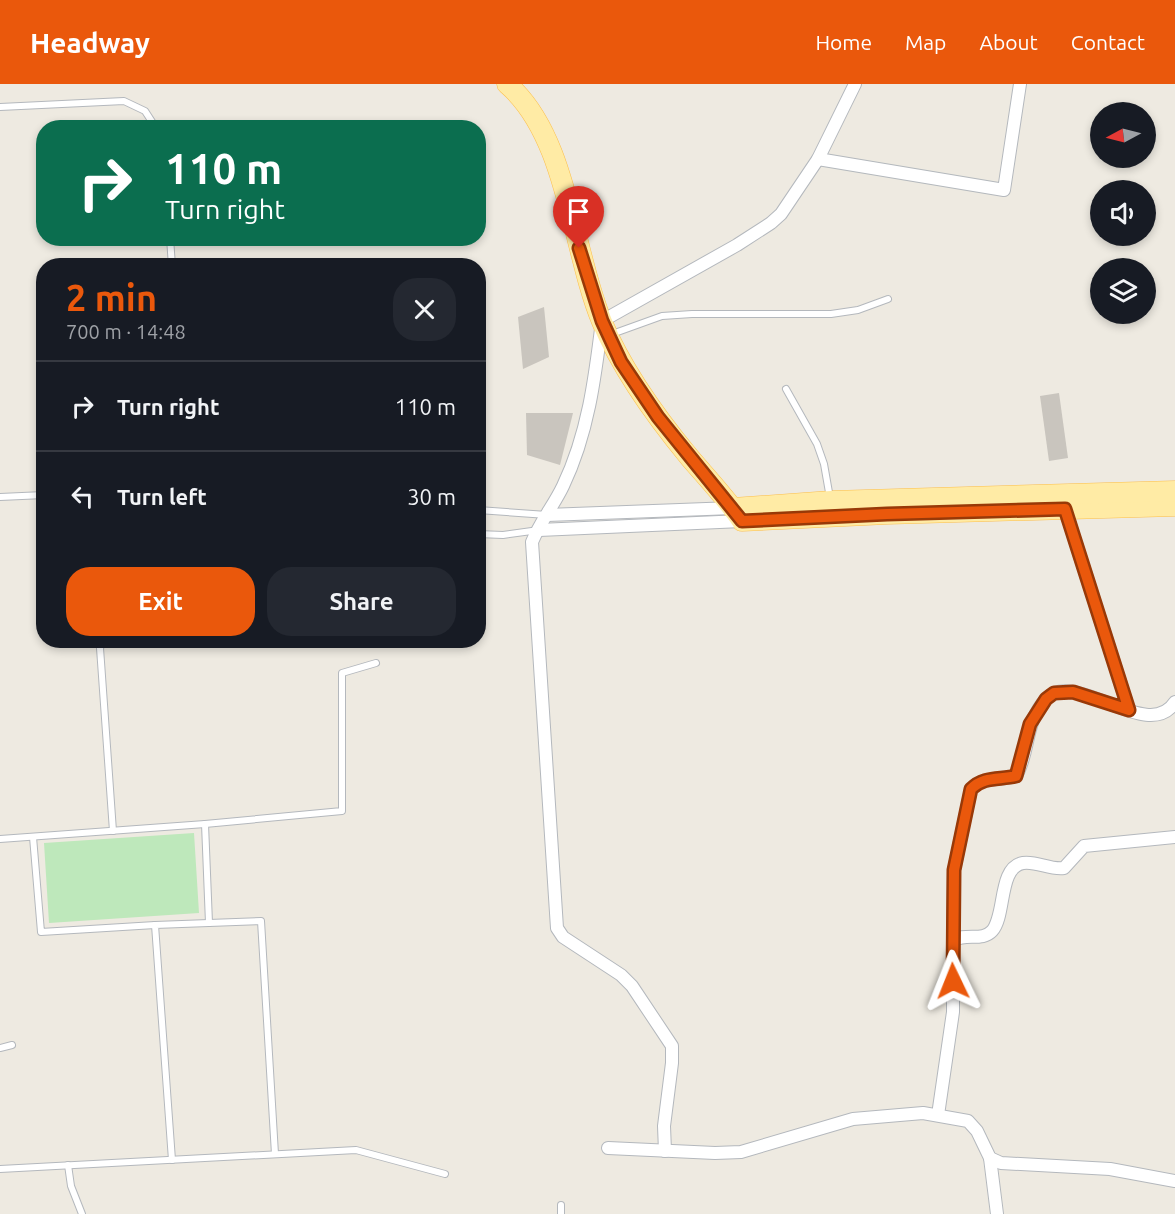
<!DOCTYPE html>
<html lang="en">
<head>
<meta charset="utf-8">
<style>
  :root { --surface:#171b24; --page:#242831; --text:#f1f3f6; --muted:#9ea1a6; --line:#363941; --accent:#ea580c }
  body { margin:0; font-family:Ubuntu,sans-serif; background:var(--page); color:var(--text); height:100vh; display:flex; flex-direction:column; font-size:22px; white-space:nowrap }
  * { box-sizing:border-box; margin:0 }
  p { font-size:20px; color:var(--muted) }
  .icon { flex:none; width:33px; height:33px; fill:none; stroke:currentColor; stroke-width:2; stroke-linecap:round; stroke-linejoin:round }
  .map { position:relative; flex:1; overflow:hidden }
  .side { position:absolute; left:36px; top:174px; width:450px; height:390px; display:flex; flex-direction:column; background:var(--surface); border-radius:24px; box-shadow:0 3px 9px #0003 }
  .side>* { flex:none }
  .banner { position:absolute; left:36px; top:36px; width:450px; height:126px; border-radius:24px; box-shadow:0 3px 9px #0003; background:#0b6e4f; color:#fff; overflow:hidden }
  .needle { width:39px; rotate:263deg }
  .buttons { position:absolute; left:1090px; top:18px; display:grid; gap:12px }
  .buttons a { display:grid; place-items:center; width:66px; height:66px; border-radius:50%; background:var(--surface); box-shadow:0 3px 9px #0003; font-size:30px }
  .pin { position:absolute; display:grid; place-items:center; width:51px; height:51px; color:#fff; margin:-62px -26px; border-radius:50% 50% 50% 0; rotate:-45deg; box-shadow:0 0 6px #0007 }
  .pin .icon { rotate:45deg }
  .me { position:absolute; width:66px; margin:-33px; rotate:358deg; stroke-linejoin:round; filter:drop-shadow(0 0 4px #0008) }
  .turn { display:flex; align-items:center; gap:21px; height:126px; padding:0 30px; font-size:27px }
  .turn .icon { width:78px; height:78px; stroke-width:2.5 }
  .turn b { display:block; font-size:42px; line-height:51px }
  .round { display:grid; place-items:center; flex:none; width:63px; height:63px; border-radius:24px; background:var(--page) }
  .overview { display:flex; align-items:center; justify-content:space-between; height:102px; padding:0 30px }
  h1 { font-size:36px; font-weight:700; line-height:45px; color:var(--accent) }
  .button { display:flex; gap:12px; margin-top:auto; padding:12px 30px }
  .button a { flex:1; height:69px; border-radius:24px; background:var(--accent); color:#fff; font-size:24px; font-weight:700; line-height:69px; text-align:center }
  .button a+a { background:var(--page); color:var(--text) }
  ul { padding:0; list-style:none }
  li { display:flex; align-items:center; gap:18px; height:90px; padding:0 30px; border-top:2px solid var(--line) }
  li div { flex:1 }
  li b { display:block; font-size:22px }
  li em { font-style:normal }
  header { display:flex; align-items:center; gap:36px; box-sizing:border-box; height:84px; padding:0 30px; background:var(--accent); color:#fff }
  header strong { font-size:28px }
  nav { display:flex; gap:33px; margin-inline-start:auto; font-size:21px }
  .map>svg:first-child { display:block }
</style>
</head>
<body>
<header>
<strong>Headway</strong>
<nav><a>Home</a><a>Map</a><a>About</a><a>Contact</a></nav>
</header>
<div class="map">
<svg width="1175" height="1130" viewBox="0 0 1175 1130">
  <rect width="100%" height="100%" fill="#eeeae1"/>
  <polygon fill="#bee8bb" points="194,749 199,829 49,839 44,759"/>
  <g fill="#c9c5be">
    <polygon points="544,223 549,273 523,285 518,233"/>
    <polygon points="1059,309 1068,374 1049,377 1040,312"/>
    <polygon points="526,329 573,329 560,381 527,371"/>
  </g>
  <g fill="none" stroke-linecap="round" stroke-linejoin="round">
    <defs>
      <g id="service">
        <polyline points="0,23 124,17 145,27 156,44"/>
        <polyline points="170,154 172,182"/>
        <polyline points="612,250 662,232 692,230 831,230 858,226 888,215"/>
        <polyline points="786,305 817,360 824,380 830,414"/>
        <polyline points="0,413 44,411"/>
        <polyline points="478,426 547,431"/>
        <polyline points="478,450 503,451 539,446"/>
        <polyline points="104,556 100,564 113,747"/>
        <polyline points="33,753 41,848 155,841"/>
        <polyline points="0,755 205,740"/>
        <polyline points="209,839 205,740 342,727 342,589 376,579"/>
        <polyline points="0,964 12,961"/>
        <polyline points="172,1076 155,841 261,837 275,1070"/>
        <polyline points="68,1081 71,1102 82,1130"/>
        <polyline points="0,1085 356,1066 445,1090"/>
        <polyline points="561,1121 561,1130"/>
      </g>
      <g id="minor">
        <polyline points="818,75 1004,106 1020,0"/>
        <polyline points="1065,425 1129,626"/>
        <polyline points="547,431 733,424"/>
        <polyline points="539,446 742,437"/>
        <path d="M 953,857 L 954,786 L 971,705 C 984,692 999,697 1016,692 C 1030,668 1024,639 1046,615 C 1075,584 1149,660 1175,618"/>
        <path d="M 938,1031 L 953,928 L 953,857 C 965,848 982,858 992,847 C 1006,832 998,783 1023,779 C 1037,777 1050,786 1064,784 L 1084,762 L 1175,753"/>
        <polyline points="608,1064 715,1069 741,1068 853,1035 923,1029 968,1037 977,1047 990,1074 1001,1079 1110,1085 1175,1097"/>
        <path d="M 665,1067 L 664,1042 L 672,979 L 672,962 L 632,902 L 621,891 L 563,853 L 557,844 L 532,458 C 540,438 554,421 563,402 C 588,350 595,294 602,237 L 737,161 L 771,139 L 781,130 L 818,75 L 855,0"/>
        <polyline points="990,1074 997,1130"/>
      </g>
      <g id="primary">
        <path d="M 507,0 C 568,52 572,166 602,238 C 623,288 656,333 690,374 C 708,395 727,415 742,437 L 887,430 L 1175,422"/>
        <polyline points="733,424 831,417 1175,407"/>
      </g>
    </defs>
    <use href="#service" stroke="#b4b8bd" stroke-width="8"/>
    <use href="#minor" stroke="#b4b8bd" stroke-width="14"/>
    <use href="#primary" stroke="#fcbf4c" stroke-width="21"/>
    <use href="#service" stroke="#fff" stroke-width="6"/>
    <use href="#minor" stroke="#fff" stroke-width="12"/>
    <use href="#primary" stroke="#ffeba5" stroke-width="20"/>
  </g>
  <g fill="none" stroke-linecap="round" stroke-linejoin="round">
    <defs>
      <path id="route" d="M 579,164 L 602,237 L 621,278 L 658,333 L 742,437 L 887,430 L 1065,425 L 1129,626 L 1073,608 L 1054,609 L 1046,615 L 1030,640 L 1016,692 C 999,696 984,692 971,705 L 954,786 L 953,897"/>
    </defs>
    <use href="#route" stroke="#983908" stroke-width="15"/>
    <use href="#route" stroke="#ea580c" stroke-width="10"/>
  </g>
</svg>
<div class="buttons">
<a><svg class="needle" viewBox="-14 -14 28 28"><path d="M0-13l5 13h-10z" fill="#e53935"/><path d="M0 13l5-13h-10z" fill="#9ea1a6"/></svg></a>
<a><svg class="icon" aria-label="sound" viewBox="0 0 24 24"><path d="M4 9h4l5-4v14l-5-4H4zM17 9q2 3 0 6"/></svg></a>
<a><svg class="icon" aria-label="layers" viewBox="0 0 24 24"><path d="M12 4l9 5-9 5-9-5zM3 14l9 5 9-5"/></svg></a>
</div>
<div class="pin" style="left:579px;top:164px;background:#d93025"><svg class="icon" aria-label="arrive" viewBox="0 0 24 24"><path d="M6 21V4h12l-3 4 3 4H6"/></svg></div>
<svg class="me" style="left:953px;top:897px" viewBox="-20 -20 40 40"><path d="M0-17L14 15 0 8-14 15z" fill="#ea580c" stroke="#fff" stroke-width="4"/></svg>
<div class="banner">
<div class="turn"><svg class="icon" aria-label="right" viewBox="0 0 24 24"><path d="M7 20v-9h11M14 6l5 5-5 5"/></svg><div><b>110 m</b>Turn right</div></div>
</div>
<section class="side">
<div class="overview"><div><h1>2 min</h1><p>700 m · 14:48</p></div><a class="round"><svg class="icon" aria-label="close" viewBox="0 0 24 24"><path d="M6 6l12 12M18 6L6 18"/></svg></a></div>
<ul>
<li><svg class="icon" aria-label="right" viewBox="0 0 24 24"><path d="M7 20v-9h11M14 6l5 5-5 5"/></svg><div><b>Turn right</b></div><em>110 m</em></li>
<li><svg class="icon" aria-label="left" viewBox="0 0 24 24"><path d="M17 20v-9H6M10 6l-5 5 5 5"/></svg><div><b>Turn left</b></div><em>30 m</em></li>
</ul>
<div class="button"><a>Exit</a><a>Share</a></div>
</section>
</div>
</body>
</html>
